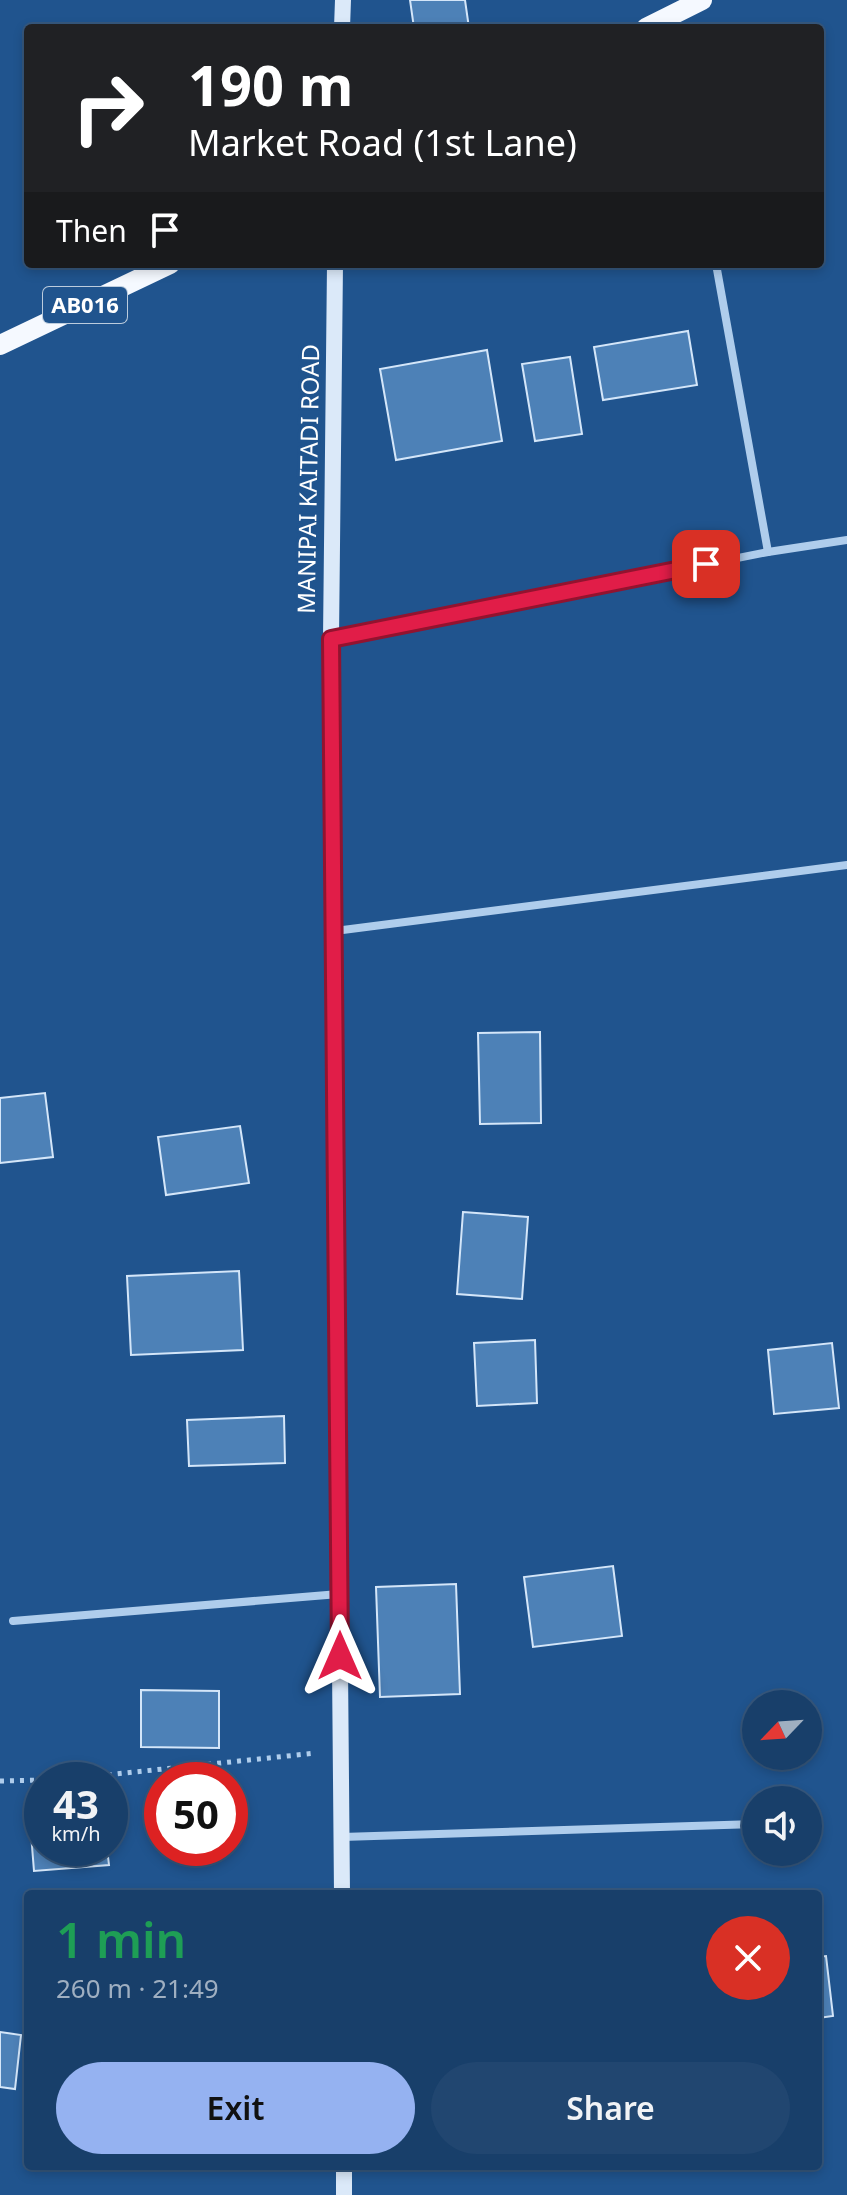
<!DOCTYPE html>
<html lang="en">
<head>
<meta charset="utf-8">
<style>
  :root { --surface:#183f6a; --page:#214670; --text:#f1f3f6; --muted:#9fafc1; --line:#36587e; --accent:#95b2f1 }
  body { margin:0; font-family:"Noto Sans",sans-serif; background:var(--page); color:var(--text); height:100vh; display:flex; flex-direction:column; font-size:30px; white-space:nowrap }
  * { box-sizing:border-box; margin:0 }
  p { font-size:26px; color:var(--muted) }
  .icon { flex:none; width:44px; height:44px; fill:none; stroke:currentColor; stroke-width:2; stroke-linecap:round; stroke-linejoin:round }
  .map { position:relative; flex:1; overflow:hidden }
  .drawer { position:absolute; left:24px; top:1890px; width:798px; height:280px; display:flex; flex-direction:column; background:var(--surface); border-radius:8px; box-shadow:0 4px 12px #0003,0 0 0 2px var(--line) }
  .drawer>* { flex:none }
  .banner { position:absolute; left:24px; top:24px; width:800px; height:244px; border-radius:8px; box-shadow:0 4px 12px #0003,0 0 0 2px var(--line); background:#202124; color:#fff; overflow:hidden }
  .needle { width:52px; rotate:245deg }
  .controls { position:absolute; left:742px; top:1690px; display:grid; gap:16px }
  .controls a { display:grid; place-items:center; width:80px; height:80px; border-radius:50%; background:var(--surface); box-shadow:0 4px 12px #0003,0 0 0 2px var(--line); font-size:40px }
  .speed { position:absolute; left:24px; top:1762px; display:flex; gap:16px; font-size:40px; font-weight:700; text-align:center }
  .speed>* { display:grid; place-content:center; width:104px; height:104px; border-radius:50%; background:var(--surface); box-shadow:0 4px 12px #0003,0 0 0 2px var(--line); line-height:1 }
  .speed small { font-size:20px; font-weight:400 }
  .speed .limit { border:12px solid #d22; background:#fff; color:#111 }
  .pin { position:absolute; display:grid; place-items:center; width:68px; height:68px; color:#fff; margin:-34px; border-radius:16px; box-shadow:0 4px 12px #0006 }
  .me { position:absolute; width:88px; margin:-44px; rotate:0deg; stroke-linejoin:round; filter:drop-shadow(0 0 6px #0008) }
  .turn { display:flex; align-items:center; gap:28px; height:168px; padding:0 32px; font-size:36px }
  .turn .icon { width:104px; height:104px; stroke-width:2.5 }
  .turn b { display:block; font-size:56px; line-height:68px }
  .then { display:flex; align-items:center; height:76px; padding:0 32px; background:#0003; gap:16px; font-size:30px }
  .round { display:grid; place-items:center; flex:none; width:84px; height:84px; border-radius:42px; background:var(--page) }
  .headline { display:flex; align-items:center; justify-content:space-between; height:136px; padding:0 32px }
  h1 { font-size:48px; font-weight:600; line-height:60px; color:#1e9e55 }
  .button { display:flex; gap:16px; margin-top:auto; padding:16px 32px }
  .button a { flex:1; height:92px; border-radius:48px; background:var(--accent); color:#111; font-size:32px; font-weight:600; line-height:92px; text-align:center }
  .button a+a { background:var(--page); color:var(--text) }
  .map>svg:first-child { display:block }
</style>
</head>
<body>
<div class="map">
<svg width="847" height="2195" viewBox="0 0 847 2195">
  <rect width="100%" height="100%" fill="#20548e"/>
  <g fill="#4d81b7" stroke="#d4e6f9" stroke-width="2">
    <polygon points="410,0 465,0 469,28 414,28"/>
    <polygon points="688,331 697,385 603,400 594,347"/>
    <polygon points="487,350 502,441 396,460 380,369"/>
    <polygon points="570,357 582,434 535,441 522,364"/>
    <polygon points="540,1032 541,1123 480,1124 478,1033"/>
    <polygon points="45,1093 53,1157 0,1163 0,1098"/>
    <polygon points="240,1126 249,1183 166,1195 158,1137"/>
    <polygon points="463,1212 528,1217 522,1299 457,1294"/>
    <polygon points="239,1271 243,1350 131,1355 127,1276"/>
    <polygon points="535,1340 537,1403 477,1406 474,1343"/>
    <polygon points="832,1343 839,1408 774,1414 768,1350"/>
    <polygon points="284,1416 285,1463 189,1466 187,1420"/>
    <polygon points="613,1566 622,1636 533,1647 524,1577"/>
    <polygon points="456,1584 460,1694 380,1697 376,1587"/>
    <polygon points="141,1690 219,1691 219,1748 141,1747"/>
    <polygon points="42,1808 42,1848 107,1848 109,1865 34,1871 29,1809"/>
    <polygon points="826,1956 833,2016 818,2018 818,1957"/>
    <polygon points="0,2032 21,2035 15,2089 0,2087"/>
  </g>
  <g fill="none" stroke-linecap="round" stroke-linejoin="round">
    <g stroke="#afcdec" stroke-width="5" stroke-dasharray="4 6" stroke-linecap="butt">
      <polyline points="58,1780 316,1753"/>
      <polyline points="0,1781 42,1780"/>
    </g>
    <g stroke="#afcdec" stroke-width="8">
      <polyline points="716,264 768,552"/>
      <polyline points="331,639 768,552 847,540"/>
      <polyline points="335,931 847,865"/>
      <polyline points="13,1621 339,1594"/>
      <polyline points="342,1837 756,1824"/>
    </g>
    <g stroke="#dbe9f9" stroke-width="16">
      <polyline points="342,28 343,0"/>
      <polyline points="335,264 331,639 342,1894"/>
      <polyline points="344,2166 344,2195"/>
    </g>
    <g stroke="#f5f9ff" stroke-width="20">
      <polyline points="646,28 702,0"/>
      <polyline points="0,345 170,264"/>
    </g>
  </g>
  <g fill="none" stroke-linecap="round" stroke-linejoin="round">
    <defs>
      <polyline id="route" points="340,1656 331,639 706,564"/>
    </defs>
    <use href="#route" stroke="#92132f" stroke-width="20"/>
    <use href="#route" stroke="#e11d48" stroke-width="14"/>
  </g>
  <g text-anchor="middle" stroke-width="6" stroke-linejoin="round" paint-order="stroke">
    <rect fill="#20548e" stroke="#bcccdd" stroke-width="2" x="43" y="287" width="84" height="36" rx="6"/>
    <g font-size="22" font-weight="bold" fill="#fff">
      <text x="85" y="313">AB016</text>
    </g>
    <g font-size="24" fill="#fff" stroke="#20548e">
      <text transform="translate(309 479) rotate(-89)" y="8">MANIPAI KAITADI ROAD</text>
    </g>
  </g>
</svg>
<div class="controls">
<a><svg class="needle" viewBox="-14 -14 28 28"><path d="M0-13l5 13h-10z" fill="#e53935"/><path d="M0 13l5-13h-10z" fill="#9fafc1"/></svg></a>
<a><svg class="icon" aria-label="sound" viewBox="0 0 24 24"><path d="M4 9h4l5-4v14l-5-4H4zM17 9q2 3 0 6"/></svg></a>
</div>
<div class="speed"><div>43<small>km/h</small></div><div class="limit">50</div></div>
<div class="pin" style="left:706px;top:564px;background:#d93025"><svg class="icon" aria-label="arrive" viewBox="0 0 24 24"><path d="M6 21V4h12l-3 4 3 4H6"/></svg></div>
<svg class="me" style="left:340px;top:1656px" viewBox="-20 -20 40 40"><path d="M0-17L14 15 0 8-14 15z" fill="#e11d48" stroke="#fff" stroke-width="4"/></svg>
<div class="banner">
<div class="turn"><svg class="icon" aria-label="right" viewBox="0 0 24 24"><path d="M7 20v-9h11M14 6l5 5-5 5"/></svg><div><b>190 m</b>Market Road (1st Lane)</div></div>
<div class="then">Then<svg class="icon" aria-label="arrive" viewBox="0 0 24 24"><path d="M6 21V4h12l-3 4 3 4H6"/></svg></div>
</div>
<section class="drawer">
<div class="headline"><div><h1>1 min</h1><p>260 m · 21:49</p></div><a class="round" style="background:#d93025;color:#fff"><svg class="icon" aria-label="close" viewBox="0 0 24 24"><path d="M6 6l12 12M18 6L6 18"/></svg></a></div>
<div class="button"><a>Exit</a><a>Share</a></div>
</section>
</div>
</body>
</html>
